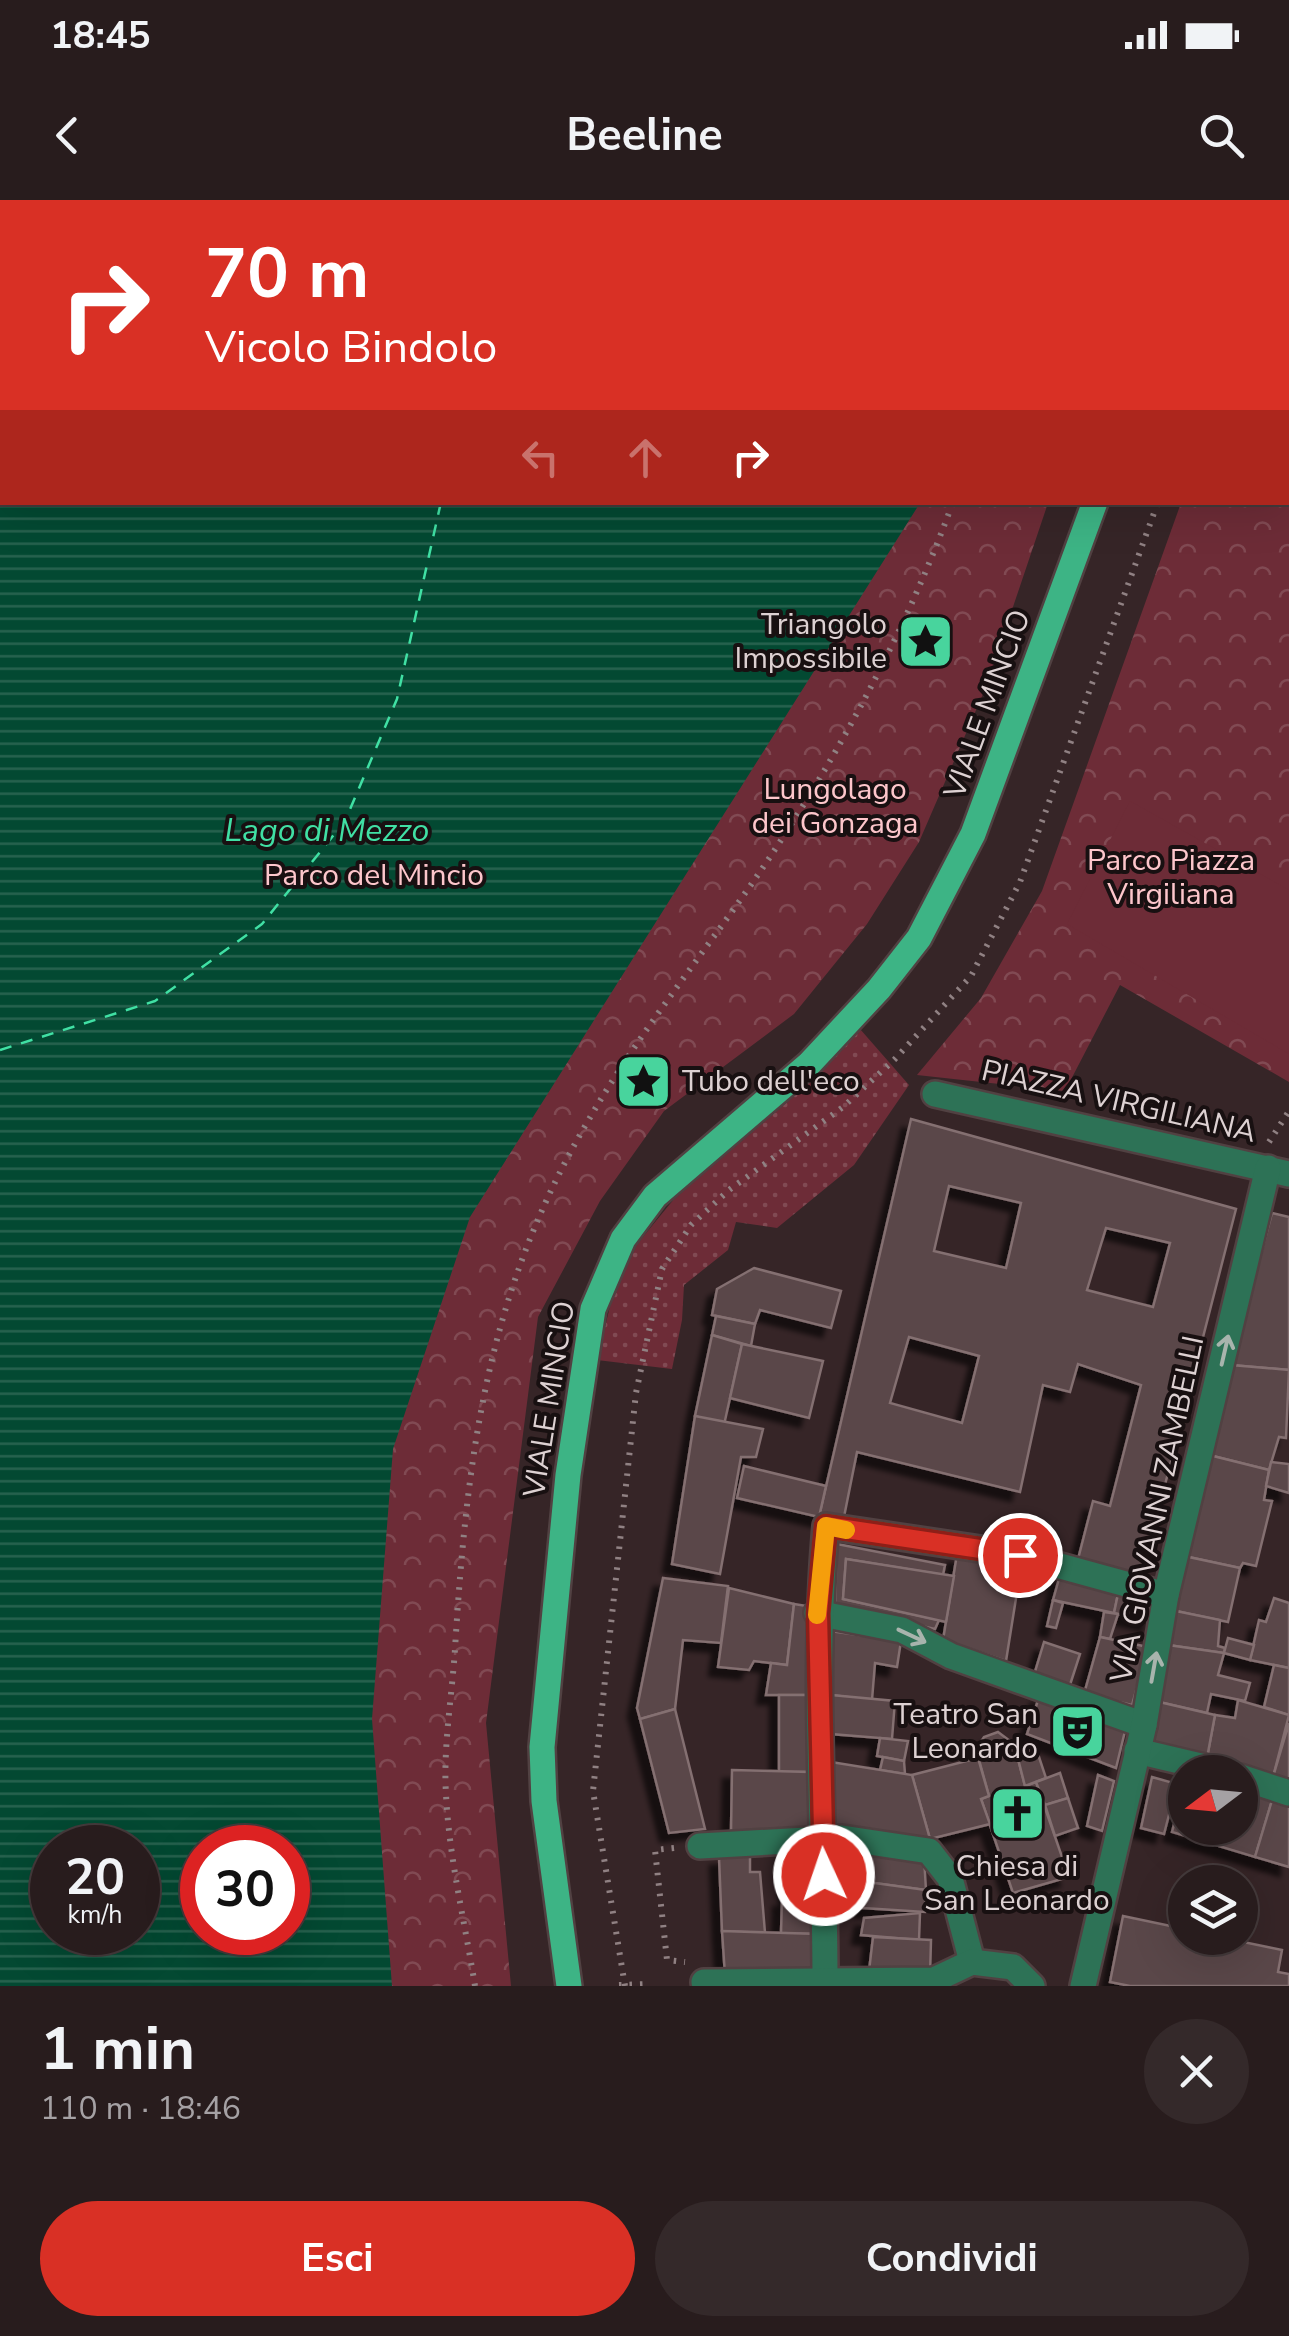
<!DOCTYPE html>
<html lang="it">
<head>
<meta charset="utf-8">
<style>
  :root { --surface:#281c1d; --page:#34292a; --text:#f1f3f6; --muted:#a5a1a4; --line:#443a3b; --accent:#d93025 }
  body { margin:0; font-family:"Nunito Sans",sans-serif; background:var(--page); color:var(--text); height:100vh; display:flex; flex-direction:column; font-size:38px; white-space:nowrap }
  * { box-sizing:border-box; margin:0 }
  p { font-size:32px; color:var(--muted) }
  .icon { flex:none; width:55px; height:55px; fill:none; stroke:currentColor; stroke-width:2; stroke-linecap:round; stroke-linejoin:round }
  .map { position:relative; height:1786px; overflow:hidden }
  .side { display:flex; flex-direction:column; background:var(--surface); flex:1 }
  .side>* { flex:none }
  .guide { position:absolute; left:0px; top:0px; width:1290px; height:305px; box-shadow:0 10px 40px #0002,0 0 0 2px var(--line); background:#d93025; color:#fff; overflow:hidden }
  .needle { width:65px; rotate:254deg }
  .fabs { position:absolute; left:1168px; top:1555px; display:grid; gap:20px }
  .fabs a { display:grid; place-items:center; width:90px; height:90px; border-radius:50%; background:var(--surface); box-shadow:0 10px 40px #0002,0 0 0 2px var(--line); font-size:50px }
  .speed { position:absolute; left:30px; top:1625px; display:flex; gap:20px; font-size:50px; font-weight:700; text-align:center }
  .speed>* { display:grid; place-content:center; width:130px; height:130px; border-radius:50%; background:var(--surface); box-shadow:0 10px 40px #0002,0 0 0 2px var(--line); line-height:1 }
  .speed small { font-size:25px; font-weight:400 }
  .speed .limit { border:15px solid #d22; background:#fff; color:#111 }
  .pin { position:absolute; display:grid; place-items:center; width:85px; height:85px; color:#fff; margin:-42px; border:5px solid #fff; border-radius:50%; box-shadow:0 2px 10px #0007 }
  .me { position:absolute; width:110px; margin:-55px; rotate:357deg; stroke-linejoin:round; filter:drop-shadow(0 0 8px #0008) }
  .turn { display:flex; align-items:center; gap:35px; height:210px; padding:0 40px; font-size:45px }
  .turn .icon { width:130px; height:130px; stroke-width:2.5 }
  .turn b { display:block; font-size:70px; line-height:85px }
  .lanes { display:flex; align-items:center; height:95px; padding:0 40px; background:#0003; justify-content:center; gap:50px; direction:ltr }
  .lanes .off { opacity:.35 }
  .round { display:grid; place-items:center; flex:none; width:105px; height:105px; border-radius:52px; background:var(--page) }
  .head { display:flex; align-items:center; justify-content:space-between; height:170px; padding:0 40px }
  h1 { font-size:60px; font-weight:700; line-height:75px }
  .action { display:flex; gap:20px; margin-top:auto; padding:20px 40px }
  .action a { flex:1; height:115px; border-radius:60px; background:var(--accent); color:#fff; font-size:40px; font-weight:700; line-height:115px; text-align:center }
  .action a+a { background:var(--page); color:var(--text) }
  .status { display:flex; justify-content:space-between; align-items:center; height:70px; padding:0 50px; background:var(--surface); direction:ltr }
  .status svg { height:28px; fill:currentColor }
  header { display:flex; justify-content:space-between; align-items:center; height:130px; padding:0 40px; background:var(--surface); font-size:45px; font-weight:700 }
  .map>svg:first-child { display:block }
</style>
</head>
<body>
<div class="status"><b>18:45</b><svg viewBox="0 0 49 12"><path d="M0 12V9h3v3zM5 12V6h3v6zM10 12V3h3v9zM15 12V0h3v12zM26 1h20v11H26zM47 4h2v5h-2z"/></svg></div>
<header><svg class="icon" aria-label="back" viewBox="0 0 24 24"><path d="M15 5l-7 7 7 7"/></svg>Beeline<svg class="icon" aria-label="search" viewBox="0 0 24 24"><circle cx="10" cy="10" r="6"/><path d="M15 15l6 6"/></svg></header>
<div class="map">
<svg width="1289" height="1786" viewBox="0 0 1289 1786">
  <defs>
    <pattern id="grass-dots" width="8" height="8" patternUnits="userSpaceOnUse" patternTransform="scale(2.5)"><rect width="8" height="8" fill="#6d2c37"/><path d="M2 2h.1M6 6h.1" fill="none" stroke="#814a53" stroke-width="1.8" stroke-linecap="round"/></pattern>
    <pattern id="forest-crowns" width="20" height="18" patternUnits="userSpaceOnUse" patternTransform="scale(2.5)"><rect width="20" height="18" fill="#6d2c37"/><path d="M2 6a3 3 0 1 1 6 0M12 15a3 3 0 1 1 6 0" fill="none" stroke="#814a53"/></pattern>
    <pattern id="water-rules" width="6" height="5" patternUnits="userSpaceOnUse" patternTransform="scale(2.5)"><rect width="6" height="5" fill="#034932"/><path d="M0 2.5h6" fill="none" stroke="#27624f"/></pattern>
    <filter id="shadow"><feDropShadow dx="-9" dy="9" stdDeviation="2.5" flood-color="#0009"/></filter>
  </defs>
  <rect width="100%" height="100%" fill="#362527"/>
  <polygon fill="url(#grass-dots)" points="860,829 909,885 854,965 777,1028 736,1022 728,1050 684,1085 682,1120 672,1169 597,1160 611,1102 633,1049 674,999 794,896"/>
  <g fill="url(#forest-crowns)" fill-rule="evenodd">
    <path d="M 0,0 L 1156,0 L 2,2 L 2,302 L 1048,303 L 986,487 L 919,642 L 867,724 L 794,814 L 664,911 L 600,1001 L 538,1117 L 486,1523 L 511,1786 L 0,1786 ZM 52,1648 L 138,1648 L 138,1732 L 52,1732 ZM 202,1648 L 288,1648 L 288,1732 L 202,1732 Z"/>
    <polygon points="1289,1 1289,882 1120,785 1065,891 917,875 981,798 1042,691 1181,303 1288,302"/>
  </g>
  <polygon fill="#6d2c37" points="1130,601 1289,690 1289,854 1067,724"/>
  <path fill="url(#water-rules)" fill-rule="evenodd" d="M 0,0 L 1020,0 L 2,2 L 2,302 L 920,303 L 470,1017 L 393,1249 L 372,1519 L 392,1786 L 0,1786 ZM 52,1648 L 138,1648 L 138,1732 L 52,1732 ZM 202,1648 L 288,1648 L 288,1732 L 202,1732 Z"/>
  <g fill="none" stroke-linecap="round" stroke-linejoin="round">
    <g stroke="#40e0a4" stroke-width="2.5" stroke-dasharray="12 10" stroke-linecap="butt">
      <polyline points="507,2 508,0"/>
      <polyline points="0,850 155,801 262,724 345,621 397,499 441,302"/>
    </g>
  </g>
  <g fill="#5a4749" stroke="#846f71" stroke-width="2.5" fill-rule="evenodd" filter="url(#shadow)">
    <path d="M 911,919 L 1236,1009 L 1141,1378 L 1077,1363 L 1093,1301 L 1110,1306 L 1141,1185 L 1078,1164 L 1070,1192 L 1043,1185 L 1020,1292 L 857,1252 L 843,1322 L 819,1317 ZM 949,986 L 1021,1003 L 1006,1068 L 934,1051 ZM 1106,1028 L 1170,1043 L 1153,1107 L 1087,1090 ZM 909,1137 L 979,1156 L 962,1223 L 890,1203 Z"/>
    <polygon points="1272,1013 1289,1017 1289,1170 1231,1165"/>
    <polygon points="754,1068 841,1091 831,1128 760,1110 755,1124 712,1115 717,1089"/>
    <polygon points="716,1116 755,1124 751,1146 712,1135"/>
    <polygon points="712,1135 742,1144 724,1225 695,1216"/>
    <polygon points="742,1144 823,1161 809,1218 730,1198"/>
    <polygon points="1231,1165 1289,1170 1286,1238 1279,1237 1269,1270 1209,1255"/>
    <polygon points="695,1216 763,1229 756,1257 741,1257 720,1374 672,1364"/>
    <polygon points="1209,1255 1269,1270 1264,1300 1272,1301 1256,1366 1243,1363 1240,1368 1184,1356"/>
    <polygon points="1271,1262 1289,1264 1289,1293 1266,1286"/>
    <polygon points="744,1266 826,1286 819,1317 737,1298"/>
    <polygon points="837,1344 945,1365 943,1375 846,1359 843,1399 939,1420 935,1429 835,1407"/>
    <polygon points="957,1354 1021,1367 1006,1461 943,1440"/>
    <polygon points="1184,1356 1240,1368 1228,1422 1176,1411"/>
    <polygon points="846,1359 954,1376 946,1422 843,1399"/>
    <polygon points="1060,1375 1119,1389 1114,1413 1053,1400"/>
    <polygon points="663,1378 728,1386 721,1443 683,1440 675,1509 640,1519 637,1508"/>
    <polygon points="729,1388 794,1404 787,1465 754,1461 749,1470 718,1467"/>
    <polygon points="1119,1389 1155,1398 1150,1422 1114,1413"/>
    <polygon points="1274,1398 1289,1403 1289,1468 1250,1460 1259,1420 1266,1422"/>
    <polygon points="1053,1400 1063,1403 1056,1428 1047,1426"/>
    <polygon points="794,1404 813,1407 810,1495 766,1495 771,1463 787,1465"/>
    <polygon points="1176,1411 1220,1420 1218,1446 1225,1448 1224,1453 1168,1445"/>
    <polygon points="1104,1412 1118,1414 1110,1439 1100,1437"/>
    <polygon points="830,1431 901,1441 897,1467 875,1463 872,1500 831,1495"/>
    <polygon points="1100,1437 1148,1447 1132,1505 1084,1494"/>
    <polygon points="1228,1438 1254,1445 1250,1460 1224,1453"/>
    <polygon points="1044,1442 1080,1454 1069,1488 1034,1475"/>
    <polygon points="1168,1445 1224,1453 1218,1475 1250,1483 1245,1501 1211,1494 1207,1513 1155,1501"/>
    <polygon points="1274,1465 1289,1468 1289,1515 1264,1507"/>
    <polygon points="1040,1494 1126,1527 1116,1568 1027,1534"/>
    <rect x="779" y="1495" width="31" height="77"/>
    <polygon points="831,1495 895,1501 892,1539 831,1534"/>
    <polygon points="1238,1500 1289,1515 1273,1577 1207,1558 1215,1515 1235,1518"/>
    <polygon points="1155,1501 1215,1515 1207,1558 1150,1547"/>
    <polygon points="675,1509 705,1629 669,1633 640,1519"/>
    <polygon points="1289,1523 1289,1582 1273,1577"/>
    <polygon points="998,1532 1014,1544 1025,1586 1036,1582 1069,1677 1013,1693 981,1599 989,1596 976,1549 984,1537"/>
    <polygon points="880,1538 908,1541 904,1561 877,1556"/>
    <polygon points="1035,1545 1046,1578 1025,1586 1016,1551"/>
    <polygon points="883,1557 904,1561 905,1574 880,1570"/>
    <polygon points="978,1558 989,1596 981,1599 990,1624 930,1639 912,1575"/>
    <polygon points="831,1562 912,1575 930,1639 830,1630"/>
    <polygon points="732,1570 810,1572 811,1631 731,1632"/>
    <polygon points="1060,1573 1068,1598 1045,1605 1036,1582"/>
    <polygon points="1098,1575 1114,1581 1102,1631 1087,1626"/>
    <polygon points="1152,1577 1177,1584 1164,1634 1141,1628"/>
    <polygon points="1185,1583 1185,1628 1240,1628 1240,1587 1273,1597 1255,1657 1172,1632"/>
    <polygon points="1273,1597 1289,1602 1289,1667 1255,1657"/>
    <polygon points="1068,1598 1078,1628 1055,1636 1045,1605"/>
    <polygon points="839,1644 868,1646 867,1672 838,1669"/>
    <polygon points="868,1646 924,1657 926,1690 867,1682"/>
    <polygon points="817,1652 818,1734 781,1733 782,1698 789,1699 786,1654"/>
    <polygon points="750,1655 750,1672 760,1672 765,1733 722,1731 719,1657"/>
    <polygon points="867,1682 926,1690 925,1712 863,1708"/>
    <polygon points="920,1713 919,1740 861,1735 864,1718"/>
    <polygon points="1123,1716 1185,1729 1185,1738 1224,1738 1282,1750 1278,1772 1289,1774 1289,1786 1130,1786 1110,1782"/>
    <polygon points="722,1731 818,1734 815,1771 725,1775"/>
    <polygon points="873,1737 931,1740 930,1776 869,1771"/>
  </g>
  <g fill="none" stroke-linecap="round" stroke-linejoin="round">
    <defs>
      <g id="minor">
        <polyline points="935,894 1289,974"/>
        <polyline points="817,1413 902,1430 951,1456 1144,1525"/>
        <polyline points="1137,1551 1226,1572"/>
        <polyline points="1240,1577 1289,1593"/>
        <polyline points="700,1646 842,1638 929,1651 950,1678 972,1762"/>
        <path d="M 825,1781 C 825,1628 812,1478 826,1326 L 1020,1355 L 1166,1395"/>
        <polyline points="704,1782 934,1780 972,1762 1013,1767 1032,1786"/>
        <polyline points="1083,1786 1144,1525 1166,1395 1268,968"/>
      </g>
      <g id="major">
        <polyline points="1202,2 1203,0"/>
        <polyline points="569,1786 544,1601 542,1547 568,1275 593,1109 623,1039 655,996 809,864 879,789 919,738 973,634 1095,302"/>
      </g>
    </defs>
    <use href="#minor" stroke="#514142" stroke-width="30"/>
    <use href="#major" stroke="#514142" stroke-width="30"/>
    <g stroke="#908183" stroke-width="6" stroke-dasharray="2.5 8" stroke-linecap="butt">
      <polyline points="1062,2 1063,0"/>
      <polyline points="1268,2 1269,0"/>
      <polyline points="1288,16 1289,16"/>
      <polyline points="1269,942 1289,911"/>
      <polyline points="674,1648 655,1650 667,1760 685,1762"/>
      <polyline points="619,1785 648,1784"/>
      <path d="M 475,1786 C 465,1723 449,1658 446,1594 C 443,1547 452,1496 455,1449 C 467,1255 487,1092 588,921 C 642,827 712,744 772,654 C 844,545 908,426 953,302"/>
      <polyline points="625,1786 593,1591 636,1193 662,1069 691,1025 729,990 843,907 895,859 971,776 1020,682 1158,302"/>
    </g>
    <use href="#minor" stroke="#2d7256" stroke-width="25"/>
    <use href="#major" stroke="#3db485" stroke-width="25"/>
  </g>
  <defs><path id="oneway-shaft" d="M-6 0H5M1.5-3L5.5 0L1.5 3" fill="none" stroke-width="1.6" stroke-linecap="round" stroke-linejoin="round" transform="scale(2.5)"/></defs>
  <g stroke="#a8b4ad">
    <use href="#oneway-shaft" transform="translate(1225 1150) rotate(-77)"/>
    <use href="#oneway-shaft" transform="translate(912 1436) rotate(25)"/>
    <use href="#oneway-shaft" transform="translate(1154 1467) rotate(-80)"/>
  </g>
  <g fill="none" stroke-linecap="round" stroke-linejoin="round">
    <defs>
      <polyline id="route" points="824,1675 818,1413 826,1326 1020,1355"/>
    </defs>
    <use href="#route" stroke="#8d1f18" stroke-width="25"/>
    <use href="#route" stroke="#d93025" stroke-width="18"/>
    <polyline stroke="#f59e0b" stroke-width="18" points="817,1415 826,1326 846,1330"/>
  </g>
  <defs>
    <symbol id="sight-square" viewBox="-11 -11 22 22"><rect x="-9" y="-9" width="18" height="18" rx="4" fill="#48d49d" stroke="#181011"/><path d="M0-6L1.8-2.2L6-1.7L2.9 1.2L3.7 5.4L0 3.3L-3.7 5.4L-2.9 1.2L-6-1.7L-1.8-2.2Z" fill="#111"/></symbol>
    <symbol id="theatre-square" viewBox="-11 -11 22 22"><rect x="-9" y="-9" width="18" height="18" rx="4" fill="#48d49d" stroke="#181011"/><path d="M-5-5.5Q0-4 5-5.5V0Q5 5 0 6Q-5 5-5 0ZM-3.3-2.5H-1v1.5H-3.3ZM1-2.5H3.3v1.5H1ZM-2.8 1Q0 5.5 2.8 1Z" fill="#111"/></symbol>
    <symbol id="church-square" viewBox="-11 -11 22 22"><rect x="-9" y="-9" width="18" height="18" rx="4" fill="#48d49d" stroke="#181011"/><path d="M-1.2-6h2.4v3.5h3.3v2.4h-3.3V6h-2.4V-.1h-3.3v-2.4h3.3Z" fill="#111"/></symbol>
  </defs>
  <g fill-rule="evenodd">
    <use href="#sight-square" x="894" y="410" width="63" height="63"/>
    <use href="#sight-square" x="612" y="850" width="63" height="63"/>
    <use href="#theatre-square" x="1046" y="1500" width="63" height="63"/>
    <use href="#church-square" x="986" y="1582" width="63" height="63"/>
  </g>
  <g text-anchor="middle" stroke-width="8" stroke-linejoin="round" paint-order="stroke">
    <g font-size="30" fill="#ddd1d2" stroke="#181011" text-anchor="end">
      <text x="887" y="434">Triangolo<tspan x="887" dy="34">Impossibile</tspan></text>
      <text x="682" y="891" text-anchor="start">Tubo dell'eco</text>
      <text x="1038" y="1524">Teatro San<tspan x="1038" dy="34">Leonardo</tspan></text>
      <text x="1017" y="1676" text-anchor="middle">Chiesa di<tspan x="1017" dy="34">San Leonardo</tspan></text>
    </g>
    <g font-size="30" fill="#ddd1d2" stroke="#181011">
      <text transform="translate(987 504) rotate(-70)" y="10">VIALE MINCIO</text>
      <text transform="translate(1119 901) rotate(13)" y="10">PIAZZA VIRGILIANA</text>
      <text transform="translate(549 1199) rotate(-81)" y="10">VIALE MINCIO</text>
      <text transform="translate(1157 1309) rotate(-78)" y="10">VIA GIOVANNI ZAMBELLI</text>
    </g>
    <g font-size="30" fill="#fdc6cb" stroke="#181011">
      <text x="835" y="599">Lungolago<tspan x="835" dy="34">dei Gonzaga</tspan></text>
      <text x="1171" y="670">Parco Piazza<tspan x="1171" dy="34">Virgiliana</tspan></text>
      <text x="374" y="685">Parco del Mincio</text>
    </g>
    <g font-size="32" font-style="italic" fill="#40e0a4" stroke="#181011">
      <text x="327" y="641">Lago di Mezzo</text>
    </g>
  </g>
</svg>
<div class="fabs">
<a><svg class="needle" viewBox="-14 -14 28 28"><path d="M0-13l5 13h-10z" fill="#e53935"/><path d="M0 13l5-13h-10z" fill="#a5a1a4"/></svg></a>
<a><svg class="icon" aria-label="layers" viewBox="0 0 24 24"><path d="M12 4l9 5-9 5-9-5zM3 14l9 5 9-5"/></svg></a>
</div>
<div class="speed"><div>20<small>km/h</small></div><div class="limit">30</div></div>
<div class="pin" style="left:1020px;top:1355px;background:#d93025"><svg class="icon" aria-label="arrive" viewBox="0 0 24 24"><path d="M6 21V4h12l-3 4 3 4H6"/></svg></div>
<svg class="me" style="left:824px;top:1675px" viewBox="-20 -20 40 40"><circle r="17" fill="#d93025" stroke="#fff" stroke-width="3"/><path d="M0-11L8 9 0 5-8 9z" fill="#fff"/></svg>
<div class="guide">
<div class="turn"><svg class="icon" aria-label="right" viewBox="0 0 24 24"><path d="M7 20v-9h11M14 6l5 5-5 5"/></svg><div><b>70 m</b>Vicolo Bindolo</div></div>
<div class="lanes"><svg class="icon off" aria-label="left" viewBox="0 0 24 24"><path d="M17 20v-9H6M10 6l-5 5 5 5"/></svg><svg class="icon off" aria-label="ahead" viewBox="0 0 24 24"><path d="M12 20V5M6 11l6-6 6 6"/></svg><svg class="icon" aria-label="right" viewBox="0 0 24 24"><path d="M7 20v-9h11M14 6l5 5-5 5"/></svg></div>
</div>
</div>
<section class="side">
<div class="head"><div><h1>1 min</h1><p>110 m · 18:46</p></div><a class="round"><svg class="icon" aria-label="close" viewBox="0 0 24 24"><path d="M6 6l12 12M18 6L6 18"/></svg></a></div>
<div class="action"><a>Esci</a><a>Condividi</a></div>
</section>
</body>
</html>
